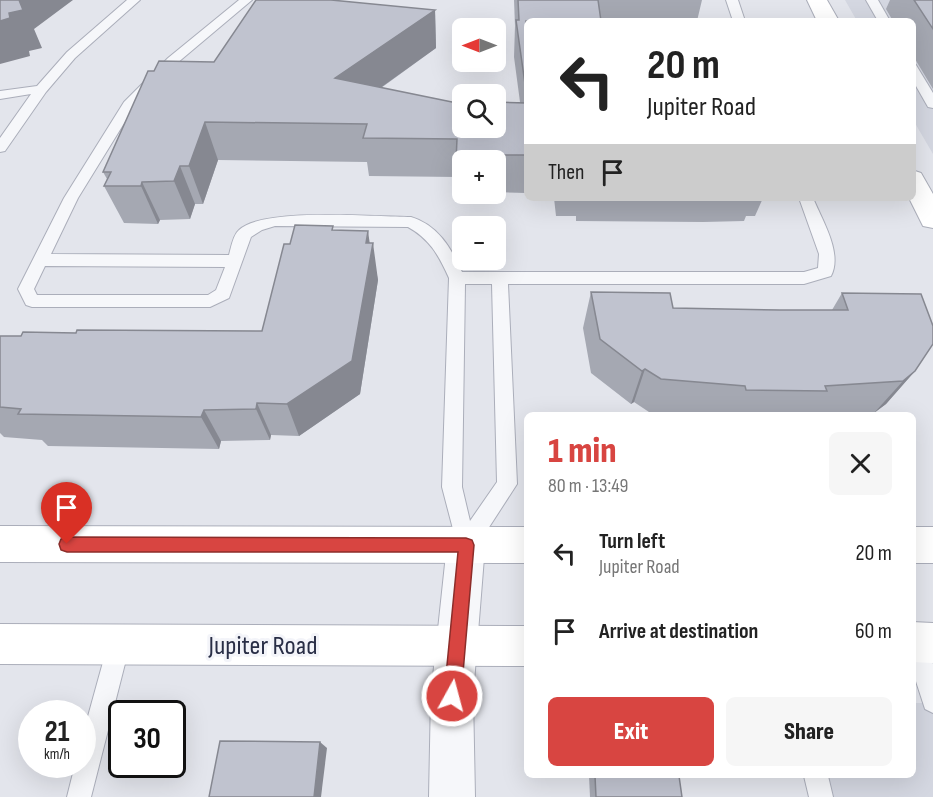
<!DOCTYPE html>
<html lang="en">
<head>
<meta charset="utf-8">
<style>
  :root { --surface:#fff; --page:#f6f6f6; --text:#222; --muted:#767676; --accent:#d84541 }
  body { margin:0; font-family:"Sofia Sans Condensed",sans-serif; background:var(--page); color:var(--text); height:100vh; display:flex; flex-direction:column; font-size:22px; white-space:nowrap }
  * { box-sizing:border-box; margin:0 }
  p { font-size:20px; color:var(--muted) }
  .icon { flex:none; width:33px; height:33px; fill:none; stroke:currentColor; stroke-width:2; stroke-linecap:round; stroke-linejoin:round }
  .map { position:relative; flex:1; overflow:hidden }
  .sheet { position:absolute; left:524px; top:412px; width:392px; height:366px; display:flex; flex-direction:column; background:var(--surface); border-radius:9px; box-shadow:0 6px 24px #0002 }
  .sheet>* { flex:none }
  .top-card { position:absolute; left:524px; top:18px; width:392px; height:183px; border-radius:9px; box-shadow:0 6px 24px #0002; background:#fff; color:var(--text); overflow:hidden }
  .needle { width:39px; rotate:270deg }
  .buttons { position:absolute; left:452px; top:18px; display:grid; gap:12px }
  .buttons a { display:grid; place-items:center; width:54px; height:54px; border-radius:9px; background:var(--surface); box-shadow:0 6px 24px #0002; font-size:30px }
  .speed { position:absolute; left:18px; top:700px; display:flex; gap:12px; font-size:30px; font-weight:700; text-align:center }
  .speed>* { display:grid; place-content:center; width:78px; height:78px; border-radius:50%; background:var(--surface); box-shadow:0 6px 24px #0002; line-height:1 }
  .speed small { font-size:15px; font-weight:400 }
  .speed .limit { border:3px solid #111; border-radius:9px; background:#fff; color:#111 }
  .pin { position:absolute; display:grid; place-items:center; width:51px; height:51px; color:#fff; margin:-62px -26px; border-radius:50% 50% 50% 0; rotate:-45deg; box-shadow:0 0 6px #0007 }
  .pin .icon { rotate:45deg }
  .me { position:absolute; width:66px; margin:-33px; rotate:7deg; stroke-linejoin:round; filter:drop-shadow(0 0 4px #0008) }
  .turn { display:flex; align-items:center; gap:21px; height:126px; padding:0 24px; font-size:27px }
  .turn .icon { width:78px; height:78px; stroke-width:2.5 }
  .turn b { display:block; font-size:42px; line-height:51px }
  .then { display:flex; align-items:center; height:57px; padding:0 24px; background:#0003; gap:12px; font-size:22px }
  .round { display:grid; place-items:center; flex:none; width:63px; height:63px; border-radius:9px; background:var(--page) }
  .summary { display:flex; align-items:center; justify-content:space-between; height:102px; padding:0 24px }
  h1 { font-size:36px; font-weight:800; line-height:45px; color:var(--accent) }
  .action { display:flex; gap:12px; margin-top:auto; padding:12px 24px }
  .action a { flex:1; height:69px; border-radius:9px; background:var(--accent); color:#fff; font-size:24px; font-weight:800; line-height:69px; text-align:center }
  .action a+a { background:var(--page); color:var(--text) }
  ul { padding:0; list-style:none }
  li { display:flex; align-items:center; gap:18px; height:78px; padding:0 24px }
  li div { flex:1 }
  li b { display:block; font-size:22px }
  li em { font-style:normal }
  .map>svg:first-child { display:block }
</style>
</head>
<body>
<div class="map">
<svg width="933" height="797" viewBox="0 0 933 797">
  <rect width="100%" height="100%" fill="#e3e5ec"/>
  <g fill="#d4d7e1">
    <polygon points="845,0 933,0 933,154 912,118 912,21 857,21"/>
    <polygon points="912,703 933,703 933,797 817,797 811,776 912,776"/>
  </g>
  <g fill="none" stroke-linecap="round" stroke-linejoin="round">
    <defs>
      <g id="lane">
        <polygon points="127,0 140,0 75,58 46,92 5,151 0,152 0,138 31,94 0,99 0,91 37,86 67,52"/>
        <path d="M 239,0 L 252,0 L 176,64 L 134,107 L 78,198 L 51,254 L 229,255 C 231,248 233,235 239,230 C 263,207 375,217 411,217 C 438,225 451,248 462,272 L 804,272 L 818,268 L 819,254 L 799,198 L 813,198 C 822,220 843,253 831,276 L 804,284 L 508,284 L 517,484 L 473,552 L 466,555 L 459,552 L 442,487 L 449,278 C 439,256 430,239 408,227 L 275,226 L 262,230 L 251,237 L 229,298 L 210,307 L 32,307 L 26,305 L 18,289 L 64,198 L 124,102 L 168,58 ZM 45,266 L 225,267 L 216,290 L 208,295 L 37,295 L 34,289 ZM 465,284 L 492,284 L 497,482 L 470,521 L 462,487 Z"/>
        <polygon points="726,0 738,0 745,21 733,21"/>
        <polygon points="866,0 878,0 890,21 878,21"/>
        <polygon points="912,64 916,65 933,93 933,108 928,107 912,79"/>
        <polygon points="915,631 923,634 933,664 933,713 925,709 912,669 912,632"/>
        <polygon points="119,633 127,636 130,644 91,797 67,797 75,765 82,765 82,738 108,644 111,636"/>
        <polygon points="804,776 828,776 833,797 809,797"/>
      </g>
      <polygon id="street" points="466,527 479,532 485,545 473,695 475,797 429,797 431,695 447,545 453,532"/>
      <g id="secondary">
        <polygon points="807,0 827,0 839,21 817,21"/>
        <polygon points="912,170 921,173 933,194 933,228 923,226 909,198 912,198"/>
        <polygon points="0,526 526,527 526,563 0,562"/>
        <rect x="912" y="527" width="21" height="36"/>
        <polygon points="912,622 933,623 933,663 912,662"/>
        <polygon points="0,624 526,626 526,666 0,664"/>
      </g>
    </defs>
    <use href="#lane" stroke="#abaeba" stroke-width="2"/>
    <use href="#street" stroke="#abaeba" stroke-width="2"/>
    <use href="#secondary" stroke="#abaeba" stroke-width="2"/>
    <use href="#lane" fill="#f6f7fa" fill-rule="evenodd"/>
    <use href="#street" fill="#f6f7fa" fill-rule="evenodd"/>
    <use href="#secondary" fill="#fff" fill-rule="evenodd"/>
  </g>
  <g fill="#a5a8b2" fill-rule="evenodd">
    <path d="M 514,0 L 702,0 L 697,21 L 526,21 L 526,193 L 495,192 L 495,199 L 457,198 L 457,177 L 369,176 L 367,162 L 218,160 L 203,204 L 195,204 L 190,219 L 160,220 L 158,224 L 124,223 L 104,186 L 107,179 L 103,172 L 154,71 L 214,62 L 435,10 L 436,48 L 381,88 L 452,102 L 520,102 L 514,57 L 515,26 ZM 462,160 L 495,160 L 495,194 L 462,194 Z"/>
    <polygon points="890,0 933,0 933,89 912,54 912,21 893,21 886,9"/>
    <polygon points="554,198 763,198 755,216 746,216 744,221 703,222 576,221 576,216 556,216"/>
    <polygon points="334,230 370,243 378,280 360,394 299,436 271,435 270,440 221,441 219,449 48,446 42,440 4,437 0,433 0,336 21,336 76,333 262,331"/>
    <polygon points="591,292 673,308 780,310 832,310 842,293 915,371 886,404 874,413 842,416 693,416 649,412 634,402 631,404 591,373 583,328"/>
    <polygon points="589,776 679,776 682,797 590,797"/>
  </g>
  <g fill="#868891">
    <polygon points="19,0 73,0 34,29 42,48 29,51 30,56 0,64 0,21 9,13"/>
    <polygon points="435,10 436,48 341,116 335,78"/>
    <polygon points="205,122 218,160 203,204 189,166"/>
    <polygon points="180,166 195,204 190,219 174,181"/>
    <polygon points="142,182 160,220 158,224 141,186"/>
    <polygon points="368,231 371,252 373,243 378,280 360,394 299,436 287,404 366,243"/>
    <polygon points="645,369 634,402 631,404 642,371"/>
    <polygon points="915,371 886,404 874,413 903,381"/>
    <polygon points="257,403 271,435 270,440 256,409"/>
    <polygon points="204,410 221,441 219,449 201,417"/>
    <polygon points="320,742 327,748 321,797 314,797"/>
  </g>
  <g fill="#c0c3cf" stroke="#868891" stroke-width="1.5">
    <polygon points="0,0 19,0 23,10 9,13 10,18 0,21"/>
    <polygon points="256,0 331,0 435,10 335,78 452,102 462,102 462,128 495,128 495,102 526,103 526,155 496,155 496,161 456,161 457,139 363,138 367,124 205,122 189,166 180,166 174,181 142,182 141,186 104,186 111,172 103,172 148,71 154,71 159,61 214,62"/>
    <polygon points="518,0 598,0 601,21 526,21 526,91 516,20 519,20"/>
    <polygon points="914,0 933,0 933,29"/>
    <polygon points="295,225 333,226 332,230 368,231 366,243 373,243 352,361 287,404 257,403 256,409 204,410 201,417 18,414 21,409 0,407 0,336 21,336 23,332 76,333 77,330 262,331 284,244 290,244"/>
    <polygon points="591,292 670,293 673,308 780,310 848,310 842,293 921,294 933,326 933,344 915,371 903,381 825,386 827,391 746,390 745,386 661,379 645,369 642,371 600,339"/>
    <polygon points="220,741 320,742 314,797 209,797"/>
    <polygon points="595,776 679,776 682,797 596,797"/>
  </g>
  <polygon fill="#d84541" stroke="#8c2d2a" stroke-width="1.5" points="67,537 466,538 472,540 474,545 461,696 459,702 452,704 446,702 444,696 458,552 67,552 61,550 59,544 61,539"/>
  <g text-anchor="middle" stroke-width="6" stroke-linejoin="round" paint-order="stroke">
    <g font-size="27" fill="#292e46" stroke="#f3f4f9">
      <text x="263" y="654">Jupiter Road</text>
    </g>
  </g>
</svg>
<div class="buttons">
<a><svg class="needle" viewBox="-14 -14 28 28"><path d="M0-13l5 13h-10z" fill="#e53935"/><path d="M0 13l5-13h-10z" fill="#767676"/></svg></a>
<a><svg class="icon" aria-label="search" viewBox="0 0 24 24"><circle cx="10" cy="10" r="6"/><path d="M15 15l6 6"/></svg></a>
<a>+</a>
<a>−</a>
</div>
<div class="speed"><div>21<small>km/h</small></div><div class="limit">30</div></div>
<div class="pin" style="left:67px;top:544px;background:#d93025"><svg class="icon" aria-label="arrive" viewBox="0 0 24 24"><path d="M6 21V4h12l-3 4 3 4H6"/></svg></div>
<svg class="me" style="left:452px;top:696px" viewBox="-20 -20 40 40"><circle r="17" fill="#d84541" stroke="#fff" stroke-width="3"/><path d="M0-11L8 9 0 5-8 9z" fill="#fff"/></svg>
<div class="top-card">
<div class="turn"><svg class="icon" aria-label="left" viewBox="0 0 24 24"><path d="M17 20v-9H6M10 6l-5 5 5 5"/></svg><div><b>20 m</b>Jupiter Road</div></div>
<div class="then">Then<svg class="icon" aria-label="arrive" viewBox="0 0 24 24"><path d="M6 21V4h12l-3 4 3 4H6"/></svg></div>
</div>
<section class="sheet">
<div class="summary"><div><h1>1 min</h1><p>80 m · 13:49</p></div><a class="round"><svg class="icon" aria-label="close" viewBox="0 0 24 24"><path d="M6 6l12 12M18 6L6 18"/></svg></a></div>
<ul>
<li><svg class="icon" aria-label="left" viewBox="0 0 24 24"><path d="M17 20v-9H6M10 6l-5 5 5 5"/></svg><div><b>Turn left</b><p>Jupiter Road</p></div><em>20 m</em></li>
<li><svg class="icon" aria-label="arrive" viewBox="0 0 24 24"><path d="M6 21V4h12l-3 4 3 4H6"/></svg><div><b>Arrive at destination</b></div><em>60 m</em></li>
</ul>
<div class="action"><a>Exit</a><a>Share</a></div>
</section>
</div>
</body>
</html>
